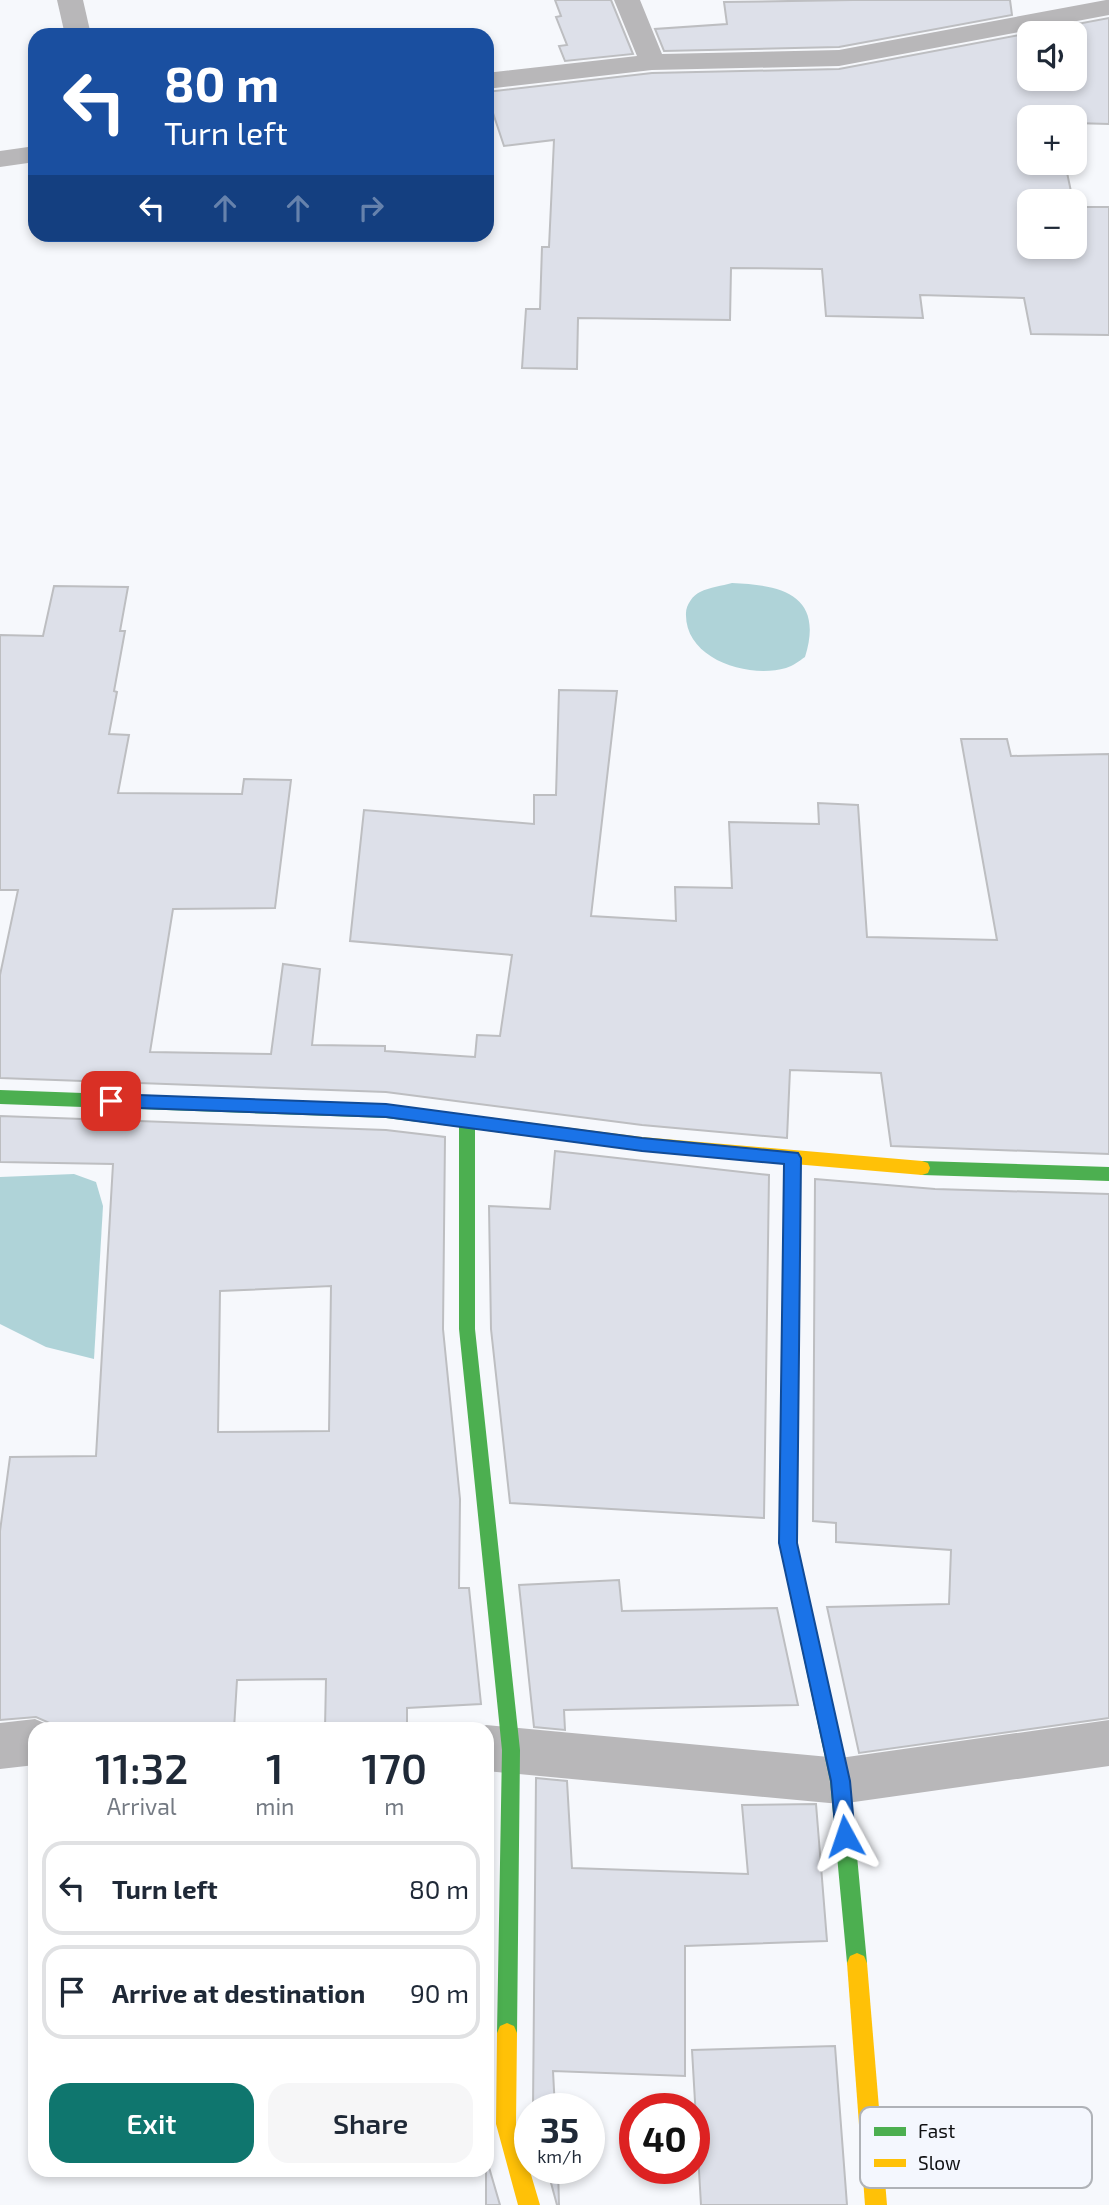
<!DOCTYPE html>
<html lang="en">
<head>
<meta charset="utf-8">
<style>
  :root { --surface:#fff; --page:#f6f6f7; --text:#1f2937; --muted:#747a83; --line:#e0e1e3; --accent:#0f766e }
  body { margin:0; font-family:"Exo 2",sans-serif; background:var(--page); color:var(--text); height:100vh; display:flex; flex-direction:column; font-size:26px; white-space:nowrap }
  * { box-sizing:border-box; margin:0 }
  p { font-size:23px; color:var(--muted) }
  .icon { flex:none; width:38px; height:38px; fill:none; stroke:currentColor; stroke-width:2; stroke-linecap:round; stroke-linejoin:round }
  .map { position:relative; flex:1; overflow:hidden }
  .drawer { position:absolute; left:28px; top:1722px; width:466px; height:455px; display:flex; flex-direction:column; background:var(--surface); border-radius:21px; box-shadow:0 4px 10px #0003 }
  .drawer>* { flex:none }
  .banner { position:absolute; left:28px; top:28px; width:466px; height:214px; border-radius:21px; box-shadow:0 4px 10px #0003; background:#1a4fa0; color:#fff; overflow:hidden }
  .buttons { position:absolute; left:1017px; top:21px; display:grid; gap:14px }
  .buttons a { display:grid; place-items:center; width:70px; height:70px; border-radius:14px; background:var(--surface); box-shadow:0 4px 10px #0003; font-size:35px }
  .speed { position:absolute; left:514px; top:2093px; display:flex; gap:14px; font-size:35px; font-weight:700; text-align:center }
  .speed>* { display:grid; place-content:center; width:91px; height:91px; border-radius:50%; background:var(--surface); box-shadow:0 4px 10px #0003; line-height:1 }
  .speed small { font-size:18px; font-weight:400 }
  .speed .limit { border:10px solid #d22; background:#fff; color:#111 }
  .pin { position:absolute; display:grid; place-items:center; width:60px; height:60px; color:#fff; margin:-30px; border-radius:14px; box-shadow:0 4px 10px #0006 }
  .me { position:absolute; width:77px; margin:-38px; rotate:355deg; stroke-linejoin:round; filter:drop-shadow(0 0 5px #0008) }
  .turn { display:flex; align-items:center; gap:24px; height:147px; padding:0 21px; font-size:32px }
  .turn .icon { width:91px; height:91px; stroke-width:2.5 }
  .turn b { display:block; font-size:49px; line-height:60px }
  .lanes { display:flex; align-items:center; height:66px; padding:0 21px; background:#0003; justify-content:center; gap:35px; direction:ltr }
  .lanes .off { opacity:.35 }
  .eta { display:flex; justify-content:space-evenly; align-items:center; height:119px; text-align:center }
  .eta b { font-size:42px; font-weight:600; line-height:49px }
  .cta { display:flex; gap:14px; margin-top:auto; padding:14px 21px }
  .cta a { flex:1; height:80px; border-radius:21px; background:var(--accent); color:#fff; font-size:28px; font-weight:600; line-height:80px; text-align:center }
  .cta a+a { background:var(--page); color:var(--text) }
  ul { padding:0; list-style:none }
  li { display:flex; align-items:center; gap:21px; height:94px; margin:0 14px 10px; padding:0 7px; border:4px solid var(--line); border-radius:21px }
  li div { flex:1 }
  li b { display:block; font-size:26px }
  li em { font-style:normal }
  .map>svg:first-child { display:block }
</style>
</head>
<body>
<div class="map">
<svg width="1109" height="2205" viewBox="0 0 1109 2205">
  <rect width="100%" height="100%" fill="#f6f8fc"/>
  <g fill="#afd3d8">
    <path d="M 732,583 C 784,585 824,596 805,657 C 799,661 793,666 786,668 C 748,679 684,659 686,613 C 686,605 693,595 700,592 C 710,587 722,586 732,583 Z"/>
    <polygon points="74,1174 96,1182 103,1206 94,1359 46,1347 0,1324 0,1177"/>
  </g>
  <g fill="#dde0e9" stroke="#bdbec1" stroke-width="2" fill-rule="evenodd">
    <polygon points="555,0 611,0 633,54 565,61 559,46 567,45 556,17 561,16"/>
    <polygon points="853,0 1010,0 1012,15 839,47 664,51 655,29 727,24 724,2"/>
    <path d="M 1109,18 L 1109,124 L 1074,123 L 1074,117 L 1029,117 L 1029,163 L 1065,163 L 1073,201 L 1029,201 L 1029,247 L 1074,247 L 1074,207 L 1109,207 L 1109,335 L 1031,334 L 1024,298 L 920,295 L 923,318 L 826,316 L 822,269 L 731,268 L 730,320 L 578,318 L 577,369 L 522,368 L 526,309 L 540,309 L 542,247 L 549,247 L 554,140 L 504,146 L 486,92 L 652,73 L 839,69 ZM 1029,33 L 1074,33 L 1074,79 L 1029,79 Z"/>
    <polygon points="54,586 128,587 120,631 125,631 114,691 117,692 109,734 129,735 118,793 242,794 244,779 291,780 275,908 173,909 150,1052 271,1054 283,964 320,969 312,1045 385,1046 385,1051 475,1057 477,1035 500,1036 512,955 350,941 364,810 534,824 534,795 556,795 559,690 617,691 591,916 676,921 675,887 732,888 729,822 819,824 818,803 858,805 867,937 997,940 961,739 1007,739 1011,756 1109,754 1109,1154 891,1146 881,1073 790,1070 787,1138 642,1125 386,1092 0,1078 0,975 18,890 0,890 0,635 43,636"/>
    <path d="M 0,1116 L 386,1130 L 445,1137 L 443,1329 L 460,1499 L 459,1588 L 469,1588 L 481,1704 L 407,1708 L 407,1729 L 325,1729 L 326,1679 L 237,1680 L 234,1729 L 56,1729 L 52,1724 L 36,1717 L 0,1720 L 0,1531 L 10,1457 L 96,1456 L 113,1164 L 0,1162 ZM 331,1286 L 329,1431 L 218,1432 L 220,1291 Z"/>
    <polygon points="555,1151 769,1175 764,1518 510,1503 491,1329 489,1206 550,1209"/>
    <polygon points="815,1179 935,1189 1109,1194 1109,1718 859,1753 827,1607 949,1604 951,1550 836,1542 836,1523 813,1521"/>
    <polygon points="619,1580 622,1611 777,1608 798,1705 564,1710 565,1730 534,1727 519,1585"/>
    <polygon points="536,1778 567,1781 572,1868 748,1874 742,1805 816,1804 827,1941 685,1946 685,2076 553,2071 555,2109 533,2109"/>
    <polygon points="835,2046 847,2205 701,2205 692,2050"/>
    <polygon points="486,2157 500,2205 486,2205"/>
    <polygon points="547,2168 558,2168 559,2205 557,2205"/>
  </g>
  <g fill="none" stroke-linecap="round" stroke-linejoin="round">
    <g fill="#b8b7b9" fill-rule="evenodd">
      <polygon points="57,0 83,0 91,35 65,35"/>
      <polygon points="614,0 640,0 662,54 839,50 1106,0 1109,0 1109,15 839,66 652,70 486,89 486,73 637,56"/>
      <polygon points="35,146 35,162 0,167 0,151"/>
      <polygon points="35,1719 51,1726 53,1729 35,1729 35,1765 0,1769 0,1723"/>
      <polygon points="1109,1720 1109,1766 840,1804 486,1771 486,1729 476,1729 486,1725 840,1758"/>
    </g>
    <g fill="#4caf50" fill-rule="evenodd">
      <polygon points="0,1090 386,1104 493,1119 495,1124 493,1129 475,1129 475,1329 520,1750 517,2033 514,2040 507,2043 500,2040 497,2033 502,1750 459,1329 459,1127 386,1118 0,1104"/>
      <polygon points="792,1151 798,1153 800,1158 797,1543 850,1781 867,1963 864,1970 857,1973 850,1970 847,1963 830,1781 779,1543 784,1158 786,1153"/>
      <polygon points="922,1161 1109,1167 1109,1181 922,1175 916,1173 914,1168 916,1163"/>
    </g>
    <g fill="#ffc107" fill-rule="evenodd">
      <polygon points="487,1117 642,1137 922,1161 928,1163 930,1168 928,1173 922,1175 642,1151 487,1131 481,1129 479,1124 481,1119"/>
      <polygon points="857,1953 864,1956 867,1963 887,2205 865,2205 847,1963 850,1956"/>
      <polygon points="507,2023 514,2026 517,2033 516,2124 540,2205 518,2205 496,2124 497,2033 500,2026"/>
    </g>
  </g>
  <polygon fill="#1a73e8" stroke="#114b97" stroke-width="2" points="111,1094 386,1104 642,1138 798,1153 801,1158 797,1543 850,1781 855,1836 852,1843 845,1846 838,1843 836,1836 831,1781 779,1543 784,1164 642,1151 386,1117 111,1107 105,1105 103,1101 105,1096"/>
  <rect x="860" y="2107" width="232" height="81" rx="10" fill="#f4f7fe" stroke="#afb2b7" stroke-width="2"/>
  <rect x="874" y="2127" width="32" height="9" fill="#4caf50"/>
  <rect x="874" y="2159" width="32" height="8" fill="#ffc107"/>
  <g font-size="19" fill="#0f1012">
    <text x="918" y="2138">Fast</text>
    <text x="918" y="2170">Slow</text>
  </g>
</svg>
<div class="buttons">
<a><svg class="icon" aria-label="sound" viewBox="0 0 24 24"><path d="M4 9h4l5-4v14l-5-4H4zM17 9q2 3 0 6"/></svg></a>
<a>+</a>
<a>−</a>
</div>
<div class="speed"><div>35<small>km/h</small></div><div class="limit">40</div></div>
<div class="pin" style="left:111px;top:1101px;background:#d93025"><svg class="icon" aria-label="arrive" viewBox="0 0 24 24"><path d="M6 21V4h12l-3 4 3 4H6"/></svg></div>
<svg class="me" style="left:845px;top:1836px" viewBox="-20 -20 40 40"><path d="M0-17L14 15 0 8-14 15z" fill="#1a73e8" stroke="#fff" stroke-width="4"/></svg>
<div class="banner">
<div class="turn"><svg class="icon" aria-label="left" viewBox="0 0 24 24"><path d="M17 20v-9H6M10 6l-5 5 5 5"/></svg><div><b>80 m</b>Turn left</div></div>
<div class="lanes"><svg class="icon" aria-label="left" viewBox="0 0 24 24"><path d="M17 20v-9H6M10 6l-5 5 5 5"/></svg><svg class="icon off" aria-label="ahead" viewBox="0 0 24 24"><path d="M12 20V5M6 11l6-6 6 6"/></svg><svg class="icon off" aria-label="ahead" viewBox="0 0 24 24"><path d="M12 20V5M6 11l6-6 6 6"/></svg><svg class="icon off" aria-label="right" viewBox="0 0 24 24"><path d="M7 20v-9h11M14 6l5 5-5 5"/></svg></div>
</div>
<section class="drawer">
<div class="eta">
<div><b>11:32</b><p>Arrival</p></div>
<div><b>1</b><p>min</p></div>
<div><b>170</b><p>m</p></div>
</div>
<ul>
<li><svg class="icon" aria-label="left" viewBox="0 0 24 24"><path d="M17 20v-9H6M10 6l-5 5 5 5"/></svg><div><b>Turn left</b></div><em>80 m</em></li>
<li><svg class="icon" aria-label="arrive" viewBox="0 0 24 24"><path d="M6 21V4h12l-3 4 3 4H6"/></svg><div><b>Arrive at destination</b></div><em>90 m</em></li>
</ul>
<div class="cta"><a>Exit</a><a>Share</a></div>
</section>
</div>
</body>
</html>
